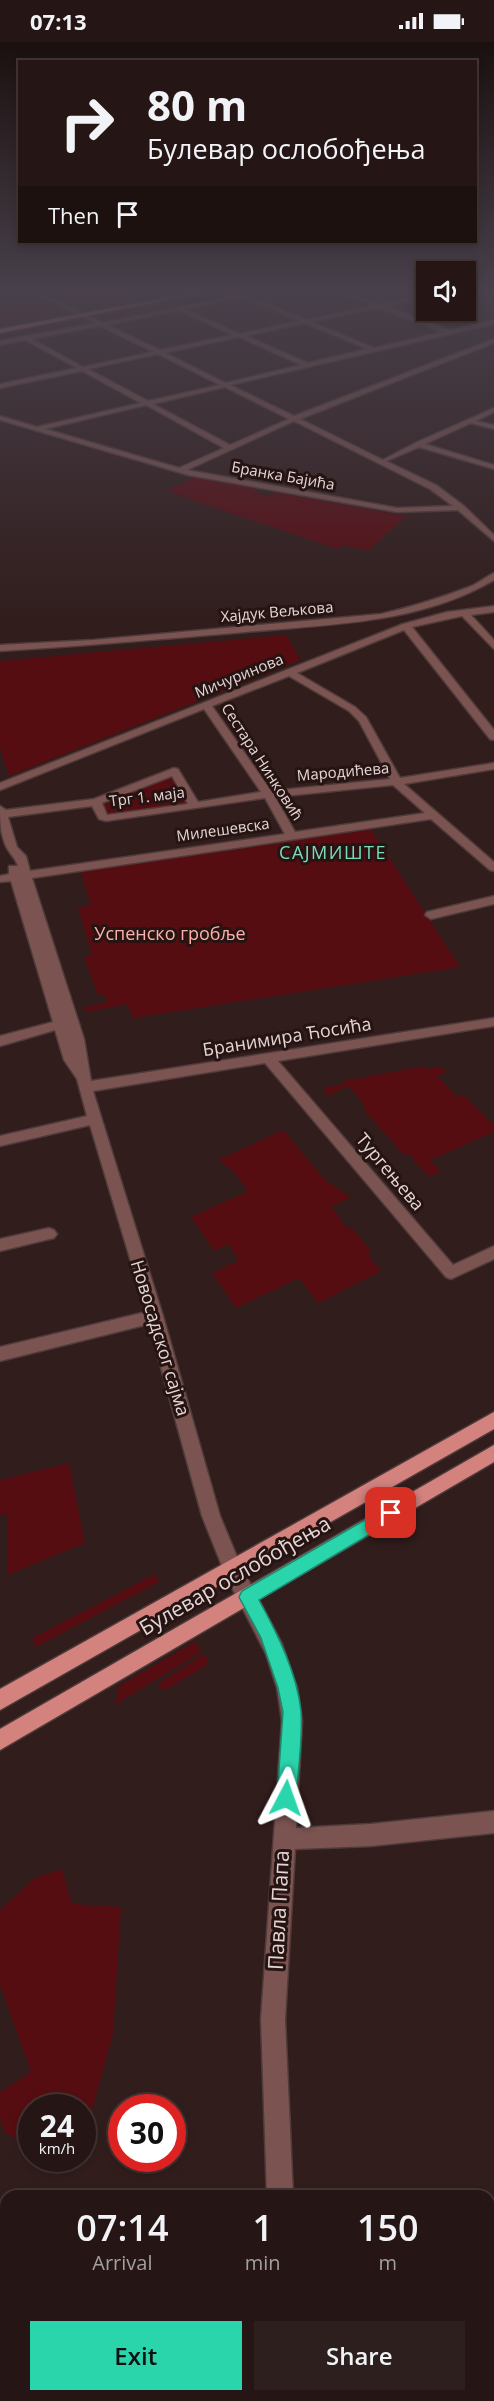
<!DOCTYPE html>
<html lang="en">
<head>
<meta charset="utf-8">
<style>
  :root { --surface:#251615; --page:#2d1f1e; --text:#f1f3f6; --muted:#a39fa0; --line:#423534; --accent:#2ad5ac }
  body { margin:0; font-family:"Open Sans",sans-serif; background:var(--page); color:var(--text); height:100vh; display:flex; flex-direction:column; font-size:22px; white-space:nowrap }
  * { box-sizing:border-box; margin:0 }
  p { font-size:20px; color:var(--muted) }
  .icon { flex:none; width:33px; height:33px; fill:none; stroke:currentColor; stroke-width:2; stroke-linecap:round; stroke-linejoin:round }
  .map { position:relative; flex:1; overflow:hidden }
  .side { position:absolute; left:0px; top:2148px; width:495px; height:212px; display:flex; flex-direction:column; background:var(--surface); border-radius:18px 18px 0 0; box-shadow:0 3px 9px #0003,0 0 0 2px var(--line) }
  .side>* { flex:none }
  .top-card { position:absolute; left:18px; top:18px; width:459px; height:183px; border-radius:0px; box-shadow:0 3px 9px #0003,0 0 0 2px var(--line); background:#251615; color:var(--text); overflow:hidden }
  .buttons { position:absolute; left:416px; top:219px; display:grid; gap:12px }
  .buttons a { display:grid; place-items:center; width:60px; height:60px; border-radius:0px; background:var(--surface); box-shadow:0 3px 9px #0003,0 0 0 2px var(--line); font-size:30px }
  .speed { position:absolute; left:18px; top:2052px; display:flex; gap:12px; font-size:30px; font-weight:700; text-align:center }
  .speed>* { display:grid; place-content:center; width:78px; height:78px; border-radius:50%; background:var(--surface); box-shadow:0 3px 9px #0003,0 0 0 2px var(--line); line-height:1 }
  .speed small { font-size:15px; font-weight:400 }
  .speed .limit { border:9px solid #d22; background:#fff; color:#111 }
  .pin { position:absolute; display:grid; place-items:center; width:51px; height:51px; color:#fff; margin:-26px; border-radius:12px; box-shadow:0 3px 9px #0006 }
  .me { position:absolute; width:66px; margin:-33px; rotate:4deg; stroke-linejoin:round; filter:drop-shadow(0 0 4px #0008) }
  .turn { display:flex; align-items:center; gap:21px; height:126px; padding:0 30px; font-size:27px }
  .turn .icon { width:78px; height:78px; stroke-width:2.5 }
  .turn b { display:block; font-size:42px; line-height:51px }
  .then { display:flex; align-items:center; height:57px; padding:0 30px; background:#0003; gap:12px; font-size:22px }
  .eta { display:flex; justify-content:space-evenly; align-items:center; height:102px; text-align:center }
  .eta b { font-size:36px; font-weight:600; line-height:42px }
  .action { display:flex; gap:12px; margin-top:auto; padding:12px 30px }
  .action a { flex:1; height:69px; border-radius:0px; background:var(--accent); color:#111; font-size:24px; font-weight:600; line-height:69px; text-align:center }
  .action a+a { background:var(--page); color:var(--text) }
  .status { display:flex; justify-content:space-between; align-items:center; height:42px; padding:0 30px; background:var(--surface); direction:ltr }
  .status svg { height:16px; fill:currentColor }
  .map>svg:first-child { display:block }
</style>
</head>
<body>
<div class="status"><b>07:13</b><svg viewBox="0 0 49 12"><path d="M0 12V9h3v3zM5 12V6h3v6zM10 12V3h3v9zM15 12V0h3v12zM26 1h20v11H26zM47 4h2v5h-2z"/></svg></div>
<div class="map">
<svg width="494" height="2359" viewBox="0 0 494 2359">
  <rect width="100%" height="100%" fill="#311d1c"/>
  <g fill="#560d12">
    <polygon points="53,248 165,248 85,263"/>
    <polygon points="242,248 264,248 114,278 106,275"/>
    <polygon points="39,258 61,269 0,281 0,265"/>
    <polygon points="196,435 260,447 255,451 269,454 274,450 406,474 368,509 344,503 337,507 166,449"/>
    <polygon points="286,593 301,618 9,734 0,706 0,619"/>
    <polygon points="173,733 195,764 106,776 97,763"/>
    <polygon points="368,783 460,925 133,976 127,962 86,970 84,965 107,961 104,952 98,953 84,915 92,913 78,866 91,863 80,827"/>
    <polygon points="424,1024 426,1027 442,1025 446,1030 437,1034 457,1055 464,1053 494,1084 494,1090 430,1118 441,1130 428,1134 408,1111 404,1113 363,1067 366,1065 349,1044 326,1054 326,1045 344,1042 343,1039"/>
    <polygon points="283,1088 326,1139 351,1155 331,1165 348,1187 351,1185 371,1209 367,1212 381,1229 318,1261 299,1236 236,1266 212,1231 239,1218 228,1202 214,1209 191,1175 248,1149 232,1128 218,1118"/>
    <polygon points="69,1421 85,1501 7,1533 8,1472 0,1473 0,1438"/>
    <polygon points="155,1532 159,1540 36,1605 32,1596"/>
    <polygon points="196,1599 201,1610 115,1663 119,1644"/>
    <polygon points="204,1612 208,1618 206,1624 163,1649 158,1642"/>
    <polygon points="62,1827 72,1862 121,1865 113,1991 89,2079 83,2085 82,2066 32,2066 31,2103 5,2091 0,2077 0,2050 31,2030 0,1943 0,1868 35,1836"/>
  </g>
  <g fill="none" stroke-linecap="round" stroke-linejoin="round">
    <defs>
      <g id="minor">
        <path d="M 30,248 L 36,248 L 103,281 L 263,248 L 273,248 L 249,254 L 306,278 L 373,264 L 333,248 L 340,248 L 379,262 L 426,252 L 426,256 L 385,264 L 450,288 L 494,278 L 494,282 L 230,343 L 294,374 L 494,297 L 494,301 L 300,377 L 383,418 L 415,401 L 494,366 L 494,370 L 476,379 L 494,383 L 494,387 L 471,381 L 425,402 L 494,423 L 494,427 L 419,405 L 386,419 L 436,443 L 464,464 L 494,493 L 494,499 L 458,468 L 397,470 L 188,433 L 0,378 L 0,374 L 37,385 L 141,361 L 82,329 L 0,346 L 0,342 L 77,326 L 25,298 L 0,303 L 0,299 L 95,281 ZM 242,255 L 300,279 L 240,292 L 184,267 ZM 378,266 L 443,290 L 374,306 L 311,280 ZM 178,268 L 233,293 L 160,308 L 107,283 ZM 305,281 L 367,307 L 308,321 L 246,294 ZM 100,284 L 153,310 L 83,325 L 32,297 ZM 239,295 L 301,323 L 226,341 L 165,311 ZM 158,312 L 220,343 L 148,359 L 88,327 ZM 225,345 L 289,377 L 230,403 L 153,362 ZM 146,363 L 224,406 L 179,426 L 45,387 ZM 294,379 L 430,447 L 453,464 L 397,466 L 187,428 Z"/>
        <path d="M 494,531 L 494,538 C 419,582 331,582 246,590 C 164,597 82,604 0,609 L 0,603 L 93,598 L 381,572 C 411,565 440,556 469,545 C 478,542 485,535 494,531 Z"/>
        <path d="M 494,564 L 494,570 L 471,573 L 494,598 L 494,607 L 462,574 L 412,585 L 494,688 L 494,698 L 490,697 L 404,588 L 297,631 L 355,665 L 366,675 L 400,736 L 494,721 L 494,727 L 404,742 L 494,820 L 494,829 L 490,828 L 431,777 L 32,836 L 84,997 L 91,1039 L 494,976 L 494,984 L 278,1019 L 453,1223 L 494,1204 L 494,1217 L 451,1237 L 446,1235 L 265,1021 L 93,1049 L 163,1274 L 220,1474 L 240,1522 L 282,1602 L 297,1646 L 302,1679 L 296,1786 L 371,1782 L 494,1769 L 494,1791 L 371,1804 L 295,1807 L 285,1977 L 293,2154 L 267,2154 L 261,1977 L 282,1679 L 277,1646 L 266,1612 L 226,1534 L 202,1474 L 149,1282 L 0,1319 L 0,1305 L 146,1270 L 90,1083 L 0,1104 L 0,1094 L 87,1074 L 77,1037 L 64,1018 L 55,988 L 0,1004 L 0,994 L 53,980 L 11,839 L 0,840 L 0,834 L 9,832 L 9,824 L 18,824 C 15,816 12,814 8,808 C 0,795 0,778 0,764 L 6,768 L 94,757 L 174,726 L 178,727 L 198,760 L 261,750 L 204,667 L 0,748 L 0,741 L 403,582 L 447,570 ZM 289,634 L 349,669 L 359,679 L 390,737 L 271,749 L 212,664 ZM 172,734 L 188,762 L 107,773 L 102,761 ZM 393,743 L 425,771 L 295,790 L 275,755 ZM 265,756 L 285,792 L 30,829 L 26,814 L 17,805 L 8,775 L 92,764 L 99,777 L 106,779 Z"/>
        <polygon points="494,854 494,862 431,877 425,873 427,870"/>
        <polygon points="49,1186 54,1188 57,1192 54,1196 0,1209 0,1197"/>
        <polygon points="0,2235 6,2236 6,2262 0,2261"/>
        <rect x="489" y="2281" width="5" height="26"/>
        <polygon points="282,2354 309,2354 310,2359 282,2359"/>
      </g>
      <g id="major">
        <polygon points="208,248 218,248 0,291 0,287"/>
        <polygon points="486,248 494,248 494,252 486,249"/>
        <polygon points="494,1370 494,1387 0,1668 0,1647"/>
        <polygon points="494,1403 494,1420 0,1708 0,1687"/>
      </g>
    </defs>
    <use href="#minor" stroke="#4e3b3a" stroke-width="3"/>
    <use href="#major" stroke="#4e3b3a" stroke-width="3"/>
    <use href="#minor" fill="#7b5451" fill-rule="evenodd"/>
    <use href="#major" fill="#d3827e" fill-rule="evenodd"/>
  </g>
  <linearGradient id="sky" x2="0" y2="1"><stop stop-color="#1b100f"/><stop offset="0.43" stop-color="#48404b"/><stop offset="1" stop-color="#48404b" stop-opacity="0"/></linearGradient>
  <rect width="494" height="578" fill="url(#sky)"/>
  <path fill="#2ad5ac" stroke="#1b8a70" stroke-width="1.5" d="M 391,1463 L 397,1465 L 399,1471 L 397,1476 L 259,1558 C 277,1591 297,1631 301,1669 C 303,1697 298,1728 296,1756 L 293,1763 L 286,1766 L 280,1763 L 277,1756 L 283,1670 L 278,1646 L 261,1596 L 239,1555 L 242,1549 Z"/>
  <g text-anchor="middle" stroke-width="6" stroke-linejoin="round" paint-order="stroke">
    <g font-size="15" fill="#e4d6d5" stroke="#261413">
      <text transform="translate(283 434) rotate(10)" y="5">Бранка Бајића</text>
      <text transform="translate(277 570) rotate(-5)" y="5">Хајдук Вељкова</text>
      <text transform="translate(239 634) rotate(-22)" y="5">Мичуринова</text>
      <text transform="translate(262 720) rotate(57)" y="5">Сестара Нинковић</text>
      <text transform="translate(343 730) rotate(-5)" y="5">Мародићева</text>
      <text transform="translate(147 755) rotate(-7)" y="5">Трг 1. маја</text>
      <text transform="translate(223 788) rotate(-8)" y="5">Милешевска</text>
    </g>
    <g font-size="18" letter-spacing="1.5" fill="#7cdabd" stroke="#261413">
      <text x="333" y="817">САЈМИШТЕ</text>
    </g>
    <g font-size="18" fill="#fbb0ab" stroke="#261413">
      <text x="170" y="898">Успенско гробље</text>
    </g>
    <g font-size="18" fill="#e4d6d5" stroke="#261413">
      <text transform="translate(287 995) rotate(-9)" y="6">Бранимира Ћосића</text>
      <text transform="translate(390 1130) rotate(50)" y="6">Тургењева</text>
      <text transform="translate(160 1296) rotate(73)" y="6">Новосадског сајма</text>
    </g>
    <g font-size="21" fill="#e4d6d5" stroke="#261413">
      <text transform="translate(235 1534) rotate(-30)" y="7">Булевар ослобођења</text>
      <text transform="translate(279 1868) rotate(-87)" y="7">Павла Папа</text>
    </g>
  </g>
</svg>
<div class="buttons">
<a><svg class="icon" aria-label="sound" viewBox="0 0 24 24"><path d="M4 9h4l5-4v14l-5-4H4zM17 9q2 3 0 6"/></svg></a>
</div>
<div class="speed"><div>24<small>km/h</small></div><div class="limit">30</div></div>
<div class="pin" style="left:391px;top:1471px;background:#d93025"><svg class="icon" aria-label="arrive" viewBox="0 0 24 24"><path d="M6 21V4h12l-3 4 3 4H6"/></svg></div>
<svg class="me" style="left:286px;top:1756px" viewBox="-20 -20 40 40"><path d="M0-17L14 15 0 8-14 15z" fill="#2ad5ac" stroke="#fff" stroke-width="4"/></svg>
<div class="top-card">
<div class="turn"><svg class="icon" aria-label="right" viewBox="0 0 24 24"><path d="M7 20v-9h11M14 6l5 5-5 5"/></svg><div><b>80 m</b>Булевар ослобођења</div></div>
<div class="then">Then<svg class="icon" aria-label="arrive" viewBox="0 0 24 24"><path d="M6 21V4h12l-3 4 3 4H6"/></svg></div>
</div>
<section class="side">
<div class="eta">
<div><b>07:14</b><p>Arrival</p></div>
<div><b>1</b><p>min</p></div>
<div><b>150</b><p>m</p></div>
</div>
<div class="action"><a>Exit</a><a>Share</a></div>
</section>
</div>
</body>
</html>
